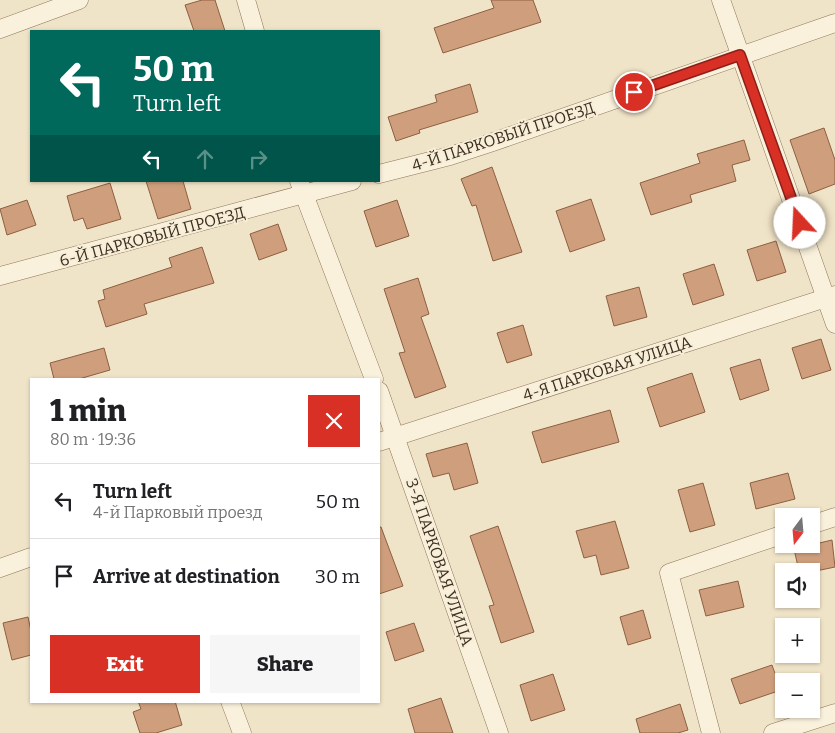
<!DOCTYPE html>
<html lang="en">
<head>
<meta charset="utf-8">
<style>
  :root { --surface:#fff; --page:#f6f6f6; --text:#202124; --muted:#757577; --line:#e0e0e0; --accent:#d93025 }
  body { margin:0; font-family:Bitter,serif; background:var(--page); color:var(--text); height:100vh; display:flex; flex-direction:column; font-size:19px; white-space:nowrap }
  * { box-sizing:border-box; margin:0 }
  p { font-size:16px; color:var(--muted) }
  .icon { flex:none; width:28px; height:28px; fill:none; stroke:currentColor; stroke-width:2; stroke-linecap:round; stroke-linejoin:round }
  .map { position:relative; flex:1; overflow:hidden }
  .panel { position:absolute; left:30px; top:378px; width:350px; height:325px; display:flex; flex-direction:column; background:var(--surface); border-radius:0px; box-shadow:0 1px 4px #0004 }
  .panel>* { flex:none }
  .hud { position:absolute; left:30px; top:30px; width:350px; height:152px; border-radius:0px; box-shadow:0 1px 4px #0004; background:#00695c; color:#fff; overflow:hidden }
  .needle { width:32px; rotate:196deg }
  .controls { position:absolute; left:775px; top:508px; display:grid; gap:10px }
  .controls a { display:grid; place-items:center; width:45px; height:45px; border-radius:0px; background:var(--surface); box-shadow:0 1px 4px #0004; font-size:25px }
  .pin { position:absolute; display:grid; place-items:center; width:42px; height:42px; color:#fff; margin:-21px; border:2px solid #fff; border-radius:50%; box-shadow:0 1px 5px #0007 }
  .me { position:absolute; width:55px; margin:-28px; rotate:340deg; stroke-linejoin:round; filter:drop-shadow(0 0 4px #0008) }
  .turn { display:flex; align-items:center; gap:18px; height:105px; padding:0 20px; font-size:22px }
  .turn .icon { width:65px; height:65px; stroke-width:2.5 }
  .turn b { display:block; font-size:35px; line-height:42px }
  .lanes { display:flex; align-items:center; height:48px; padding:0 20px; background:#0003; justify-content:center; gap:25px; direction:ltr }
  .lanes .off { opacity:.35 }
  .round { display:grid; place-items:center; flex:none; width:52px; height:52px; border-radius:0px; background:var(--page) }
  .headline { display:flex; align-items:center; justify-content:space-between; height:85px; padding:0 20px }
  h1 { font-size:30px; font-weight:800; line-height:38px }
  .button { display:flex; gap:10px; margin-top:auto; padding:10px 20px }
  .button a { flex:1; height:58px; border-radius:0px; background:var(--accent); color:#fff; font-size:20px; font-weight:800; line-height:58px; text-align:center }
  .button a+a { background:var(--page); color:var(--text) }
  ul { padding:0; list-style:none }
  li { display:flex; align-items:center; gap:15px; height:75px; padding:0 20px; border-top:1px solid var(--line) }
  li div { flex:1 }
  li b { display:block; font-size:19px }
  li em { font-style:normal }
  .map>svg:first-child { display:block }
</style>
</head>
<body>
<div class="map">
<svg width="835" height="733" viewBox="0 0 835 733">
  <rect width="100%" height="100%" fill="#f0e4c8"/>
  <g fill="#cf9f7d" stroke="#8d5f41">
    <polygon points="202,0 215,0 225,31 194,31 185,5"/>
    <polygon points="491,0 533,0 541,22 443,53 434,28 494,8"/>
    <polygon points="470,84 478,112 419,130 420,133 396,141 388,117 437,102 435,95"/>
    <polygon points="824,128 835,160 835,184 809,194 790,140"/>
    <polygon points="744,140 750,160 732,165 736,181 690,195 692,202 651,215 640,183 700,163 697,154"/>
    <polygon points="492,167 522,252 493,261 476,205 472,206 461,179"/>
    <polygon points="146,181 183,181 191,209 158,219"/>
    <polygon points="110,183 121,219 87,229 83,218 74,221 67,196"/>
    <polygon points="591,199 605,240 570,252 556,211"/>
    <polygon points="27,200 36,225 7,235 0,209"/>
    <polygon points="397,200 409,236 376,247 364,211"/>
    <polygon points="278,224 287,250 259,260 250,234"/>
    <polygon points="776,241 786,272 757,281 747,250"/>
    <polygon points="202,247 214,283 144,304 147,314 106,327 98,301 105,299 103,290 172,267 169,258"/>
    <polygon points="714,264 724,295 693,305 683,274"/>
    <polygon points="418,278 429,314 421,317 446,387 415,398 399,353 405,352 384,289"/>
    <polygon points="639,287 647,317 614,326 606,296"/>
    <polygon points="523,325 532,355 507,363 497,333"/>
    <polygon points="821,339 831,370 802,379 792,348"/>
    <polygon points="104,348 110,370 79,379 54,379 50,363"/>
    <polygon points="760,359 769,390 740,400 730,368"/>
    <polygon points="692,373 705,412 660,427 647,388"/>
    <polygon points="610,410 619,442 542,463 532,432"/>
    <polygon points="467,443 478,483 454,490 449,473 433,477 426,454"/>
    <polygon points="788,473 795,499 756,509 750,483"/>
    <polygon points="703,483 715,525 690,532 678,490"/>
    <polygon points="615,521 629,568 601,575 596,555 584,558 576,531"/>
    <polygon points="498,526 534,632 501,643 489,606 494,605 470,536"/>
    <polygon points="379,527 381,527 403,586 379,594"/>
    <polygon points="832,540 835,567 816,571 799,571 794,549"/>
    <polygon points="738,581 744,607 706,616 699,590"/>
    <polygon points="643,610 651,638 628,645 620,617"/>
    <polygon points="28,617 31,631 31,655 12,660 3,623"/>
    <polygon points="414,623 424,651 395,661 386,632"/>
    <polygon points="772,665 781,690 740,704 731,679"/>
    <polygon points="553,674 565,710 531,721 520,685"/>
    <polygon points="441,698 453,733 415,733 408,709"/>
    <polygon points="138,701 175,701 182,725 156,733 140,733 133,712 141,709"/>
    <polygon points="680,704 688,730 678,733 640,733 636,719"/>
  </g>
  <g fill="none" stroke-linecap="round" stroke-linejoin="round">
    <defs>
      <g id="minor">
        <polyline points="246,0 255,31"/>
        <polyline points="721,0 835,324"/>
        <polyline points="0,29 79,0"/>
        <polyline points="379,174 450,156 493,142 835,23"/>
        <polyline points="299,181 374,379"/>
        <polyline points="0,276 352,181"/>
        <polyline points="379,391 499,733"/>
        <polyline points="379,442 835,295"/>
        <polyline points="811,525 835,517"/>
        <polyline points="0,568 31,557"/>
        <polyline points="230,701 242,733"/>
        <polyline points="711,733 669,573 784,534"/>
        <polyline points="773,733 835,713"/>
      </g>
    </defs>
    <use href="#minor" stroke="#8d765c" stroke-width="19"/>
    <use href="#minor" stroke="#faf1dc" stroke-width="18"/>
  </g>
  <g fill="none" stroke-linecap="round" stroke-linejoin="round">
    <defs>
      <polyline id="route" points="634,92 740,55 800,223"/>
    </defs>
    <use href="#route" stroke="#8d1f18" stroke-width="12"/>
    <use href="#route" stroke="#d93025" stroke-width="9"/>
  </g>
  <g text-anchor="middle" stroke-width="4" stroke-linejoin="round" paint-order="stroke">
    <g font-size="16" fill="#3d2e20" stroke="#f7eed8">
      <text transform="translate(503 136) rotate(-18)" y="6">4-Й ПАРКОВЫЙ ПРОЕЗД</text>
      <text transform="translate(152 236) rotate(-15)" y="6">6-Й ПАРКОВЫЙ ПРОЕЗД</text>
      <text transform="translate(607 368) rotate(-18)" y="6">4-Я ПАРКОВАЯ УЛИЦА</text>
      <text transform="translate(440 562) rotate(71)" y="6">3-Я ПАРКОВАЯ УЛИЦА</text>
    </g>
  </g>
</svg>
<div class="controls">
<a><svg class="needle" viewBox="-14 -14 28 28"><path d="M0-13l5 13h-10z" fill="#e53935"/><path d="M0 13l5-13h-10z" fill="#757577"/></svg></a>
<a><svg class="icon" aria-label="sound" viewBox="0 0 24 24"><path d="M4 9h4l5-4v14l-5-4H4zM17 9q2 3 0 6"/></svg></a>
<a>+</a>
<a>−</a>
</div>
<div class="pin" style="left:634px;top:92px;background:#d93025"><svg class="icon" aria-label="arrive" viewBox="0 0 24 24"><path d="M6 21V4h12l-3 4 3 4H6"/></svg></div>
<svg class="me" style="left:800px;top:223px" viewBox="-20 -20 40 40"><circle r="19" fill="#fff"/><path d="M0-13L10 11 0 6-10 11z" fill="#d93025"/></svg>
<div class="hud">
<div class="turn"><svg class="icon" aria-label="left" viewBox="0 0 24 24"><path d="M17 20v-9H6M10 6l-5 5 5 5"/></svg><div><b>50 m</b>Turn left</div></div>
<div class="lanes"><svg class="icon" aria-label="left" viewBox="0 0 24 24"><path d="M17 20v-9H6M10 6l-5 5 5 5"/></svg><svg class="icon off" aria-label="ahead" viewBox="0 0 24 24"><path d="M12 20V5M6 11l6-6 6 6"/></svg><svg class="icon off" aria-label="right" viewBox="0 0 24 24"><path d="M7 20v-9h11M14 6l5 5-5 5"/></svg></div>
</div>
<section class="panel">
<div class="headline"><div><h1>1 min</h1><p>80 m · 19:36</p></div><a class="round" style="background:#d93025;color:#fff"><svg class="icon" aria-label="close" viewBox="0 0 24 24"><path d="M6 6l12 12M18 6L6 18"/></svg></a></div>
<ul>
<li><svg class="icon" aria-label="left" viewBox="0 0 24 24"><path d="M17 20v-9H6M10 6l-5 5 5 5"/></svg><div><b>Turn left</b><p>4-й Парковый проезд</p></div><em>50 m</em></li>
<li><svg class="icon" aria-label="arrive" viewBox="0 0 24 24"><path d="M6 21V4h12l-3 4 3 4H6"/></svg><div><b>Arrive at destination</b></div><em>30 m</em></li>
</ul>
<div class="button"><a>Exit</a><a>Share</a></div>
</section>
</div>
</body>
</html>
